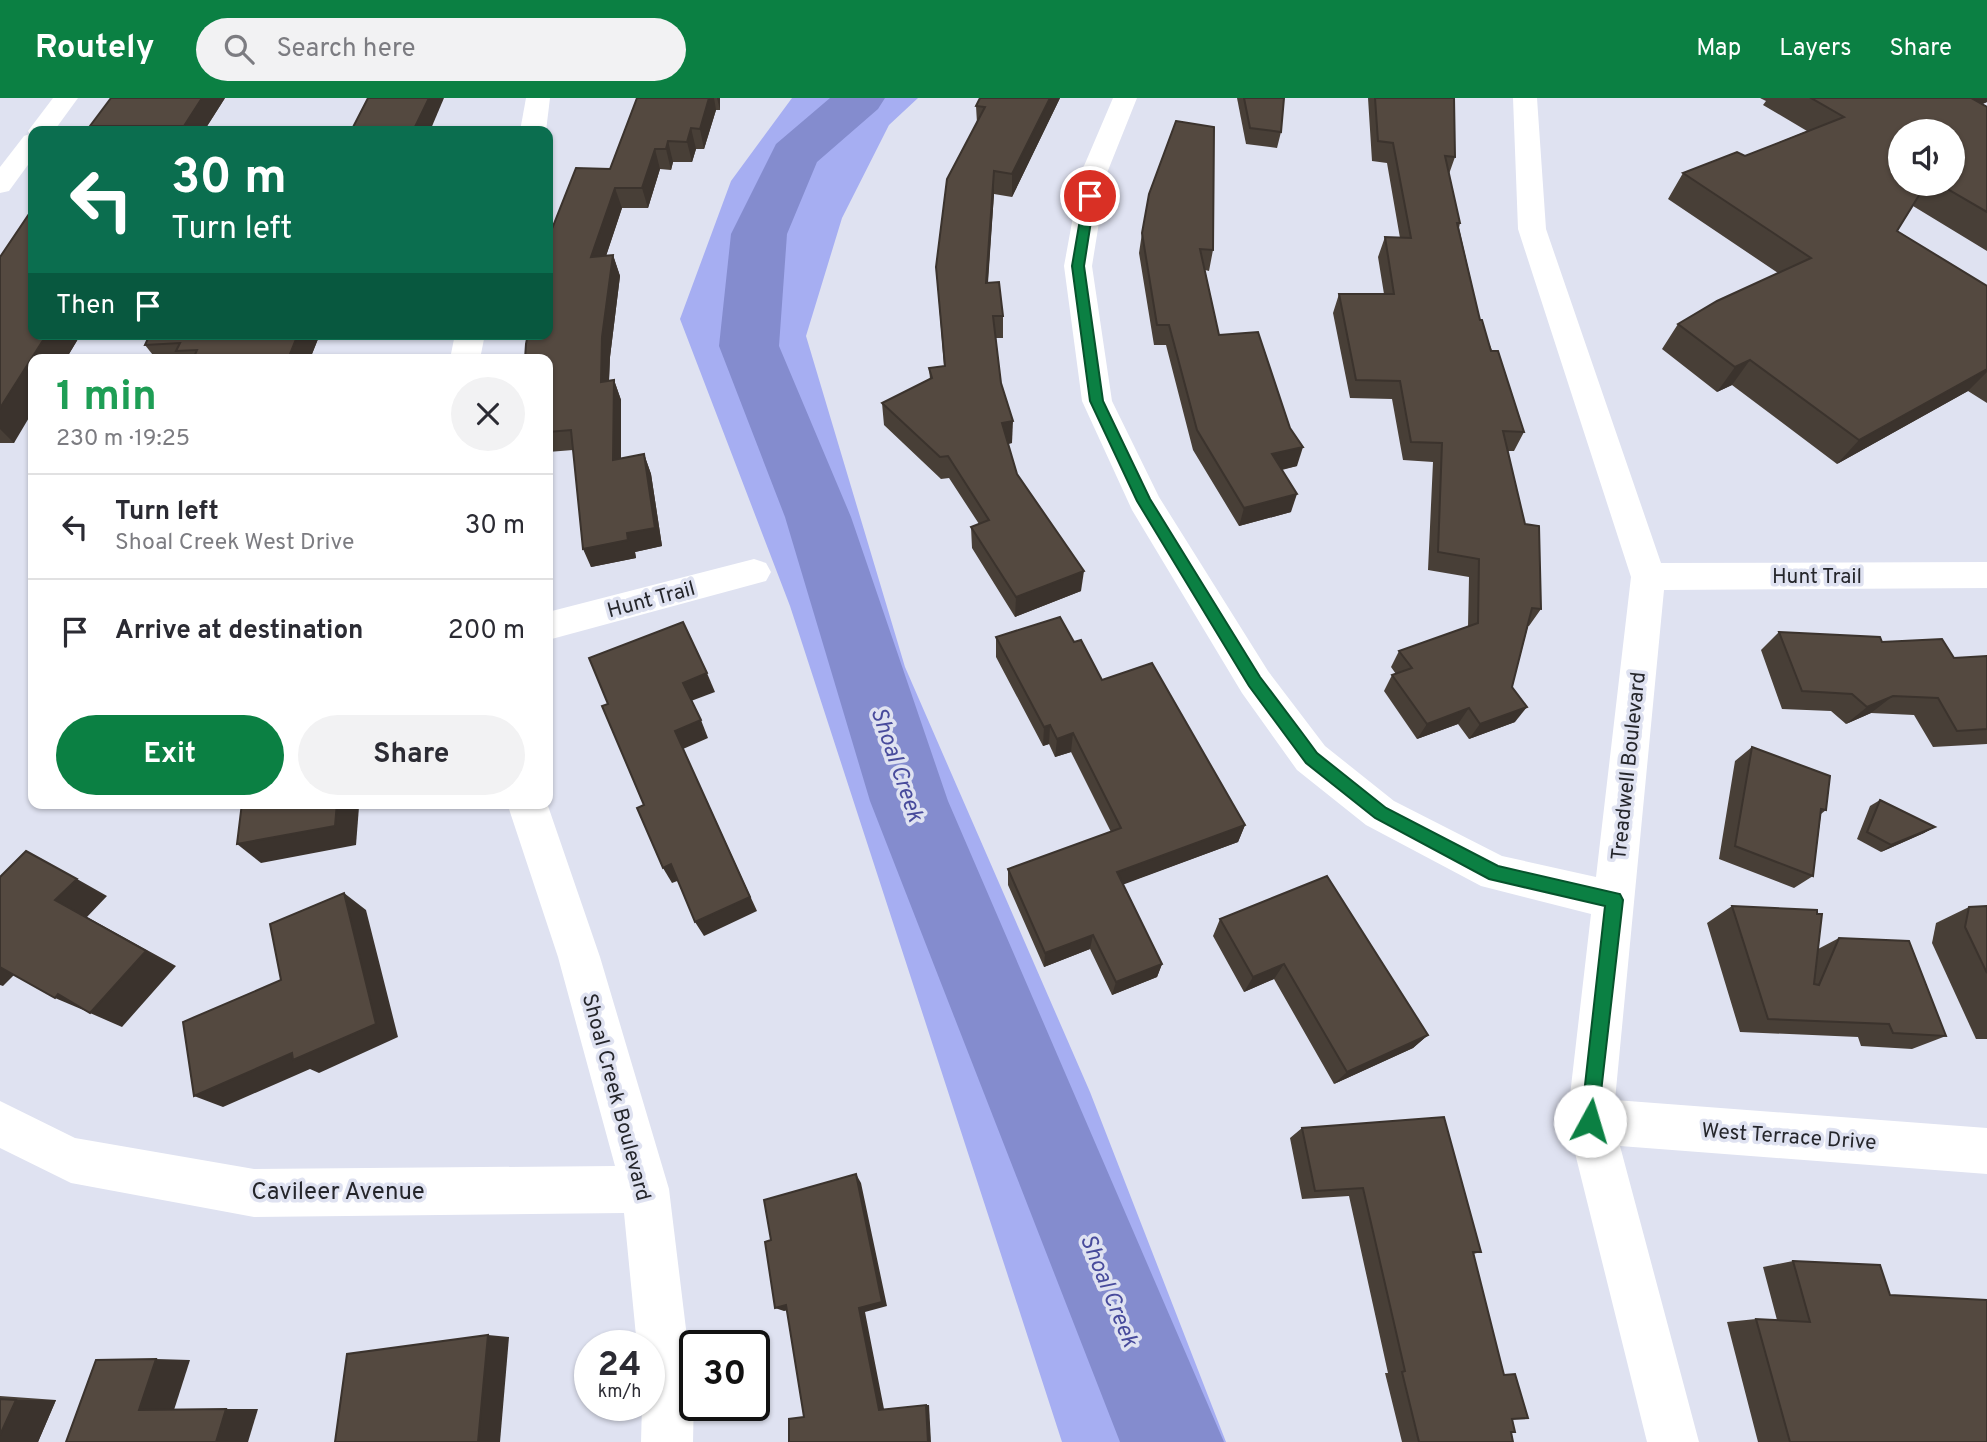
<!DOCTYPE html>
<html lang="en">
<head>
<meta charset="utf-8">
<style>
  :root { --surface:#fff; --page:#f2f2f3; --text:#2b2b33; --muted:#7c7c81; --line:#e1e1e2; --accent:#0b8043 }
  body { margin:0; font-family:Overpass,sans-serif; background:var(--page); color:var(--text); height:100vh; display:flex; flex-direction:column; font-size:26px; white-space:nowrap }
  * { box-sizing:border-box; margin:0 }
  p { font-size:23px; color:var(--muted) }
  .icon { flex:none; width:38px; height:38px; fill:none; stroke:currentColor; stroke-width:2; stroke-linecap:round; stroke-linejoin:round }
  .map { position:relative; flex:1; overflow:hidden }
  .panel { position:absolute; left:28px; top:256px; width:525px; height:455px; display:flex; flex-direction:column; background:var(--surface); border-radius:14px; box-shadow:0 2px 5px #0004 }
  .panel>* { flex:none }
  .top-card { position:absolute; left:28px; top:28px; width:525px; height:214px; border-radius:14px; box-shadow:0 2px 5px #0004; background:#0b6e4f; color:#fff; overflow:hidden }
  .buttons { position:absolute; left:1888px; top:21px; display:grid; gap:14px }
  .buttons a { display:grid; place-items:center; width:77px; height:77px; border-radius:50%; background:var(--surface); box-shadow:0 2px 5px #0004; font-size:35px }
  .speed { position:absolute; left:574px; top:1232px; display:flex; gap:14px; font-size:35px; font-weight:700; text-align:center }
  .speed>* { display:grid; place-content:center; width:91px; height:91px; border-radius:50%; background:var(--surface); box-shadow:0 2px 5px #0004; line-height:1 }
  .speed small { font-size:18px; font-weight:400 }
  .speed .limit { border:4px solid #111; border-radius:10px; background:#fff; color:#111 }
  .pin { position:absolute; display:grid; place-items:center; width:60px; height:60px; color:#fff; margin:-30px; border:4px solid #fff; border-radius:50%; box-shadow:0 2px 7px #0007 }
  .me { position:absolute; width:77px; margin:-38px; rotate:6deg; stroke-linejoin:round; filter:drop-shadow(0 0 5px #0008) }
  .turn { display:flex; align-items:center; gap:24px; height:147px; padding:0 28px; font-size:32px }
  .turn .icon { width:91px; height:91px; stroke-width:2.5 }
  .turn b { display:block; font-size:49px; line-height:60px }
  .then { display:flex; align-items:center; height:66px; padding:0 28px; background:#0003; gap:14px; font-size:26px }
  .round { display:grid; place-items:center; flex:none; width:74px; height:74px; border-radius:37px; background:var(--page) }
  .headline { display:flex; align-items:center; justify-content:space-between; height:119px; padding:0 28px }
  h1 { font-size:42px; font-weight:700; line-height:52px; color:#1e9e55 }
  .primary-button { display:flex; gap:14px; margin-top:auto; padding:14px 28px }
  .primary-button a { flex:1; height:80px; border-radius:42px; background:var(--accent); color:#fff; font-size:28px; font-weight:700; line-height:80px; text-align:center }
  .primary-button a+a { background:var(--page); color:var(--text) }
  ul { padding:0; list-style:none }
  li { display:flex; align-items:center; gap:21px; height:105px; padding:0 28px; border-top:2px solid var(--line) }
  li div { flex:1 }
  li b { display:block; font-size:26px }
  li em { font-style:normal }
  header { display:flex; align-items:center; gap:42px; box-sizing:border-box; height:98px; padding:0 35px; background:var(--accent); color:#fff }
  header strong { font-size:33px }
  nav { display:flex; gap:38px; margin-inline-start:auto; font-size:24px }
  .search { width:490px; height:63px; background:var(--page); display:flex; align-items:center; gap:18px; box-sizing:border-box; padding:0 24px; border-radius:38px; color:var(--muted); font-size:26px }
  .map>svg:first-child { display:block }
</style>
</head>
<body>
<header>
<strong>Routely</strong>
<div class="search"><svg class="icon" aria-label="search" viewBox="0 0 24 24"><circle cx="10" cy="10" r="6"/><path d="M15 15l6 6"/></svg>Search here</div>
<nav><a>Map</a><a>Layers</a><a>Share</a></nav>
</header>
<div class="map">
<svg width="1987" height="1344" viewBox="0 0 1987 1344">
  <rect width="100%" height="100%" fill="#dfe2f1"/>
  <polygon fill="#a6aef2" points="792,0 918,0 889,27 842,120 806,238 905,569 1090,994 1226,1344 1062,1344 790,508 680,221 731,83"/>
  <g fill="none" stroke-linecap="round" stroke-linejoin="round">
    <polygon fill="#848cce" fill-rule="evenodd" points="830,0 885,0 878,11 817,64 787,136 779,248 851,419 948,703 1224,1344 1120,1344 870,703 785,419 719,248 731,136 776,46"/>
    <g fill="#fff" fill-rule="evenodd">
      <polygon points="53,0 78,0 54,33 33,33 33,60 9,93 0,95 0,69 24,38 30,36 28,33"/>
      <polygon points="526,0 550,0 546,33 520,33"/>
      <polygon points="1113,0 1137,0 1107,75 1092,168 1112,303 1159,399 1268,573 1325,648 1394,703 1502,758 1596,779 1631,479 1518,131 1513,0 1537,0 1546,131 1661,465 1987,464 1987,490 1664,492 1615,1002 1987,1030 1987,1076 1620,1048 1699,1344 1647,1344 1567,1023 1591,816 1481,788 1366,727 1297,672 1242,595 1132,412 1082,303 1064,168 1081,75"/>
      <polygon points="455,236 485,236 480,261 450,261"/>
      <polygon points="754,461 766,465 771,474 766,483 548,542 548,514"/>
      <polygon points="507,705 547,705 600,859 669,1091 694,1297 693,1344 641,1344 642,1307 649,1307 649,1248 637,1248 624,1115 254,1119 71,1085 0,1050 0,1003 75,1040 254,1071 615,1068 558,859"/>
    </g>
  </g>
  <g fill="#483f37" fill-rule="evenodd">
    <polygon points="225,0 204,33 94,33 90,28"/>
    <polygon points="637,0 720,0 720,12 716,12 704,51 696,51 692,64 673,64 671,72 660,71 648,110 622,110 606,158 613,157 620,178 610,259 609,283 614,282 621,302 621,361 644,356 651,376 662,448 635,454 636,460 591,469 573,352 548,354 548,261 610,71"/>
    <polygon points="1060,0 1012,99 994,96 988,185 1003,218 1003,240 996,240 1001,285 1012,345 1008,346 1017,376 1081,493 1015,519 972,450 971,429 979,426 949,380 941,381 884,327 882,305 930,281 929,270 944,268 936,169 977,25 976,8"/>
    <polygon points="1237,0 1284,0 1281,34 1277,50 1246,46"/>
    <polygon points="1368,0 1454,0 1455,59 1449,76 1460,125 1459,130 1480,222 1524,334 1514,353 1508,353 1541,511 1529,528 1528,528 1512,589 1515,624 1469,641 1458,626 1417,641 1384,593 1392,577 1396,576 1391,569 1399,553 1468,529 1469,479 1428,472 1433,364 1403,362 1392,301 1350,300 1333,215 1339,196 1384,196 1378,159 1385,139 1400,140 1387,65 1372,63"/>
    <path d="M 1760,0 L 1987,0 L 1987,4 L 1982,6 L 1987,9 L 1987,153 L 1913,108 L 1897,133 L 1987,188 L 1987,305 L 1968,293 L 1837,366 L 1732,287 L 1717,294 L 1662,251 L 1678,226 L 1778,175 L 1668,101 L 1683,75 L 1745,58 L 1807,33 L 1763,7 L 1766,3 ZM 1953,33 L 1953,86 L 1900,86 Z"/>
    <polygon points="1142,135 1213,152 1209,173 1205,172 1219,237 1297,368 1282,372 1291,414 1239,428 1193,352 1166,247 1154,247 1139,155"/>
    <polygon points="0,159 81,236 66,261 33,261 14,345 0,345"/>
    <polygon points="150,236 320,236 310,261 156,261 145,247"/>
    <polygon points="1779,534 1882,544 1954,560 1987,558 1987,646 1933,649 1914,617 1871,615 1846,626 1831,613 1782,611 1761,552"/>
    <polygon points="996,539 1074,544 1102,582 1245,727 1238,744 1123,786 1162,866 1157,879 1112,897 1090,851 1044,869 1008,787 1008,771 1111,734 1071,654 1055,659 1049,646 1043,648 996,559"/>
    <polygon points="1752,649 1826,712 1821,716 1813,778 1794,790 1719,761 1735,663"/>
    <polygon points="1880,702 1935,729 1924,735 1881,754 1857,741 1870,708"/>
    <polygon points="1732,808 1818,851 1839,840 1946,938 1912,951 1861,948 1858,939 1740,934 1707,825"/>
    <polygon points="1987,808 1987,941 1976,941 1932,845 1936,825 1969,809"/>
    <polygon points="1220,821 1428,937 1413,950 1334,986 1274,881 1244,894 1213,838"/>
    <polygon points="1302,1030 1481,1154 1473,1156 1512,1321 1511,1334 1513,1344 1402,1344 1385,1275 1388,1275 1349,1098 1302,1101 1290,1040"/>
    <polygon points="1793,1163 1890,1197 1987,1344 1758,1344 1727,1224 1756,1221 1777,1222 1763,1169"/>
    <polygon points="0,1298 56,1302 38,1344 0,1344"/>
  </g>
  <g fill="#3b332d">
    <polygon points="202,0 225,0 204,33 187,33 184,28"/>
    <polygon points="429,0 444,0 430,33 413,33"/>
    <polygon points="709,0 714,0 716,12 704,51 700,31"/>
    <polygon points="717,0 720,0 720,12"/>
    <polygon points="1050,0 1060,0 1012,99 1012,76"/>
    <polygon points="1962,0 1987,0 1987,4 1946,22"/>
    <polygon points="691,30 696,51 692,64 687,44"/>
    <polygon points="668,43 673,64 671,72 666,51"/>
    <polygon points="655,51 660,71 648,110 642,90"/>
    <polygon points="994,73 994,96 986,208 986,185"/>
    <polygon points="615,90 622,110 599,179 591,159"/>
    <polygon points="613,157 620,178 610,259 608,304 601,284 602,239"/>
    <polygon points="47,236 81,236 66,261 33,261 33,313 14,345 0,331 0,310"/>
    <polygon points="298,236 320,236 310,261 288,261"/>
    <polygon points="1750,262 1732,287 1717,294 1735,269"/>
    <polygon points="1987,271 1987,274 1968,293 1837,366 1859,342"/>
    <polygon points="614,282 621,302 621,381 613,362"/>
    <polygon points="1013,323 1012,345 1002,347 1002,325"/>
    <polygon points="1303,349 1297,368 1266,375 1272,356"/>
    <polygon points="644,356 651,376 662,448 635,454 636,460 591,469 583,451 627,435"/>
    <polygon points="1297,396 1291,414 1239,428 1244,410"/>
    <polygon points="1084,473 1081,493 1015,519 1016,499"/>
    <polygon points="707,575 715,594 691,603 683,585"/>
    <polygon points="1893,598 1871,615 1846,626 1867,609"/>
    <polygon points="1527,609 1515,624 1469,641 1480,626"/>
    <polygon points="1469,610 1458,626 1417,641 1427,626"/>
    <polygon points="701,622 708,640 683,651 757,813 704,838 695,824 675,633"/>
    <polygon points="1050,627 1049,646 1043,648 1044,629"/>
    <polygon points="1073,635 1071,654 1055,659 1057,641"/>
    <polygon points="337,705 355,705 359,709 356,747 261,765 237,746"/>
    <polygon points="1245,727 1238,744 1114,790 1117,774"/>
    <polygon points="1935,729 1924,735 1881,754 1891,747"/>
    <polygon points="671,766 680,782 672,785 663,770"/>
    <polygon points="77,781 107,798 87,819 176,868 122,929 90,915 55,802"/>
    <polygon points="344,795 366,812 398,939 319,975 310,971 223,1009 194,998 292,955"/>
    <polygon points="1093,837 1090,851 1044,869 1045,855"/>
    <polygon points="0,866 17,874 3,888 0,887"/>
    <polygon points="1162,866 1157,879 1112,897 1116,884"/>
    <polygon points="1284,866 1274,881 1244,894 1253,879"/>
    <polygon points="58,896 88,914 55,900"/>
    <polygon points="1428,937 1413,950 1334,986 1347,974"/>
    <polygon points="856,1076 861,1085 887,1208 865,1214 884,1311 879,1312 859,1210"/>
    <polygon points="786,1207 794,1211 784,1213 775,1210"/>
    <polygon points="488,1237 509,1239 500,1344 478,1344"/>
    <polygon points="156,1261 190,1262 174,1312 139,1312"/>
    <polygon points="16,1302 56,1302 38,1344 0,1344 0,1337"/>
    <polygon points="926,1307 929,1307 931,1344 928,1344"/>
    <polygon points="226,1311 258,1311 248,1344 216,1344"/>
  </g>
  <g fill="#544940" stroke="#3b332d" stroke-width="2">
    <polygon points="111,0 202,0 184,28 90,28"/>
    <polygon points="368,0 429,0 413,33 351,33"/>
    <polygon points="637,0 709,0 700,31 691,30 687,44 668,43 666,51 655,51 642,90 615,90 591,159 613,157 602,239 601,284 614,282 613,362 644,356 655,430 627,435 628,442 583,451 571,332 548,334 548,261 525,261 526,246 528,236 548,236 548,141 576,70 610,71"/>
    <polygon points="980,0 1050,0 1012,76 994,73 986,185 999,184 1003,218 993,218 1001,285 1013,323 1002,325 1017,376 1084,473 1016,499 971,429 989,422 948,358 940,359 882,305 932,280 929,270 945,268 936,169 947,81 985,9 976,8"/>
    <polygon points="1244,0 1284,0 1281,34 1250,30"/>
    <polygon points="1375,0 1454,0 1455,59 1445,58 1460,125 1457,125 1480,222 1482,222 1491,253 1498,253 1524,334 1503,333 1525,426 1539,428 1541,511 1532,510 1512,589 1527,609 1480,626 1469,610 1427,626 1392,577 1412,570 1399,553 1478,525 1479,461 1438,454 1442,345 1411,344 1400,283 1356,282 1339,196 1394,196 1385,139 1411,140 1393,45 1378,43"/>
    <polygon points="1811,0 1971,0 1987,9 1987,114 1939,86 1953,86 1953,33 1900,33 1900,86 1926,86 1897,133 1987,188 1987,271 1859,342 1750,262 1735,269 1678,226 1717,203 1811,160 1683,75 1737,54 1745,58 1844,19"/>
    <polygon points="1176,23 1214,29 1213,152 1200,151 1219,237 1258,234 1290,330 1303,349 1272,356 1297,396 1244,410 1197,332 1169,227 1157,227 1142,135 1149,96"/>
    <polygon points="33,110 33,236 47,236 0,310 0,159"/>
    <polygon points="150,236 298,236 288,261 193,261 197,252 176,253 180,245 145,247"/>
    <polygon points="1060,519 1074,544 1081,542 1102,582 1152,565 1245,727 1117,774 1162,866 1116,884 1093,837 1045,855 1008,771 1121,730 1073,635 1057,641 1050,627 1044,629 996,539"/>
    <polygon points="683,524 707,575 683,585 701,622 675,633 750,799 695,824 671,766 663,770 637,710 644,707 602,608 608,606 589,560"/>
    <polygon points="1779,534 1880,539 1882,544 1942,541 1954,560 1987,558 1987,631 1957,633 1938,600 1893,598 1867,609 1852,596 1802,593"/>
    <polygon points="1752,649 1830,678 1826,712 1821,711 1813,778 1735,748"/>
    <polygon points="1880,702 1935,729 1891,747 1867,734"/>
    <polygon points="242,705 337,705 335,728 237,746"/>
    <polygon points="26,753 77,781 55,802 146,853 90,915 58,896 55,900 0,869 0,779"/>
    <polygon points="1327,778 1428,937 1347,974 1284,866 1253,879 1220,821"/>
    <polygon points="344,795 376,926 293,962 292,955 194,998 183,924 281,882 270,826"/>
    <polygon points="1732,808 1817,812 1817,816 1822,816 1814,886 1819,887 1839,840 1909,843 1946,938 1893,935 1889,926 1768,921"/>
    <polygon points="1987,808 1987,875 1965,829 1969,809"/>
    <polygon points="1444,1019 1481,1154 1473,1154 1504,1277 1515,1276 1528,1320 1512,1321 1515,1334 1511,1334 1513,1344 1419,1344 1402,1274 1405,1273 1363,1090 1315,1093 1302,1030"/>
    <polygon points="856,1076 882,1204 859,1210 879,1312 926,1307 928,1344 789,1344 789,1321 804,1319 786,1207 775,1210 765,1144 771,1142 764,1102"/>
    <polygon points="1793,1163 1880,1167 1890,1197 1987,1202 1987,1344 1790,1344 1756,1221 1810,1224"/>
    <polygon points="488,1237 478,1344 335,1344 347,1256"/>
    <polygon points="156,1261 139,1312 226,1311 216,1344 66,1344 96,1262"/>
    <polygon points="0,1301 16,1302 0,1337"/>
  </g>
  <polygon fill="#0b8043" stroke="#07532c" stroke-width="2" points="1090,94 1095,98 1084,168 1103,303 1150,401 1260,579 1303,636 1317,655 1386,710 1498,768 1620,796 1623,802 1597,1029 1590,1032 1583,1029 1581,1023 1605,808 1489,781 1375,720 1306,665 1249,588 1137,403 1090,303 1072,168 1084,98"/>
  <g text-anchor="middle" stroke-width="7" stroke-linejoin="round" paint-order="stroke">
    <g font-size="21" fill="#25262b" stroke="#dfe2f1">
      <text x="1817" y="485">Hunt Trail</text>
      <text transform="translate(651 501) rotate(-15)" y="7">Hunt Trail</text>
      <text transform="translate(1628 668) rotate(-84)" y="7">Treadwell Boulevard</text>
      <text transform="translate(617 999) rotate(75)" y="7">Shoal Creek Boulevard</text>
      <text transform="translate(1789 1038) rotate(4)" y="7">West Terrace Drive</text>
    </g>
    <g font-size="23" font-style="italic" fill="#484b9c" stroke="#dfe2f1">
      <text transform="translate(898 666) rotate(71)" y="8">Shoal Creek</text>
      <text transform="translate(1110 1192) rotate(68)" y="8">Shoal Creek</text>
    </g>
    <g font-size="24" fill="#25262b" stroke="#dfe2f1">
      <text x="338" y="1101">Cavileer Avenue</text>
    </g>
  </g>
</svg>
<div class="buttons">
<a><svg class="icon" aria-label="sound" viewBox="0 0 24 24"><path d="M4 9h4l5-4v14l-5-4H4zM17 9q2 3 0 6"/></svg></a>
</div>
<div class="speed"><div>24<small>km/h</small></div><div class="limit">30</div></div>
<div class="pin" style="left:1090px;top:98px;background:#d93025"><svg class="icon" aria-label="arrive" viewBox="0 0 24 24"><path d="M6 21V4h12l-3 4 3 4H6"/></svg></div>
<svg class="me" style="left:1590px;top:1023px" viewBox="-20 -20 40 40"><circle r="19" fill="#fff"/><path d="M0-13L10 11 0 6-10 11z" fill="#0b8043"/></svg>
<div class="top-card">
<div class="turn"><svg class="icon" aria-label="left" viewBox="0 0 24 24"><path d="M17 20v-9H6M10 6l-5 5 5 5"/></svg><div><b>30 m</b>Turn left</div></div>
<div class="then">Then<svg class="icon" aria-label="arrive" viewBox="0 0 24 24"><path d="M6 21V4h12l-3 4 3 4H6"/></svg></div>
</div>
<section class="panel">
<div class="headline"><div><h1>1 min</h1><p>230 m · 19:25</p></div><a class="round"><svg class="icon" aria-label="close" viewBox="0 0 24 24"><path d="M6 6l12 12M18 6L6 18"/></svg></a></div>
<ul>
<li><svg class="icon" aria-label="left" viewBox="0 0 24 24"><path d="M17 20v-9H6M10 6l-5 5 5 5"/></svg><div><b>Turn left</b><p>Shoal Creek West Drive</p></div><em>30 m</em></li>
<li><svg class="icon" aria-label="arrive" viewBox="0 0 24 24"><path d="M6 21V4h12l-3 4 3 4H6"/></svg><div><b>Arrive at destination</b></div><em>200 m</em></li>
</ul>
<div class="primary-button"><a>Exit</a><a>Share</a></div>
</section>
</div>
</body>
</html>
